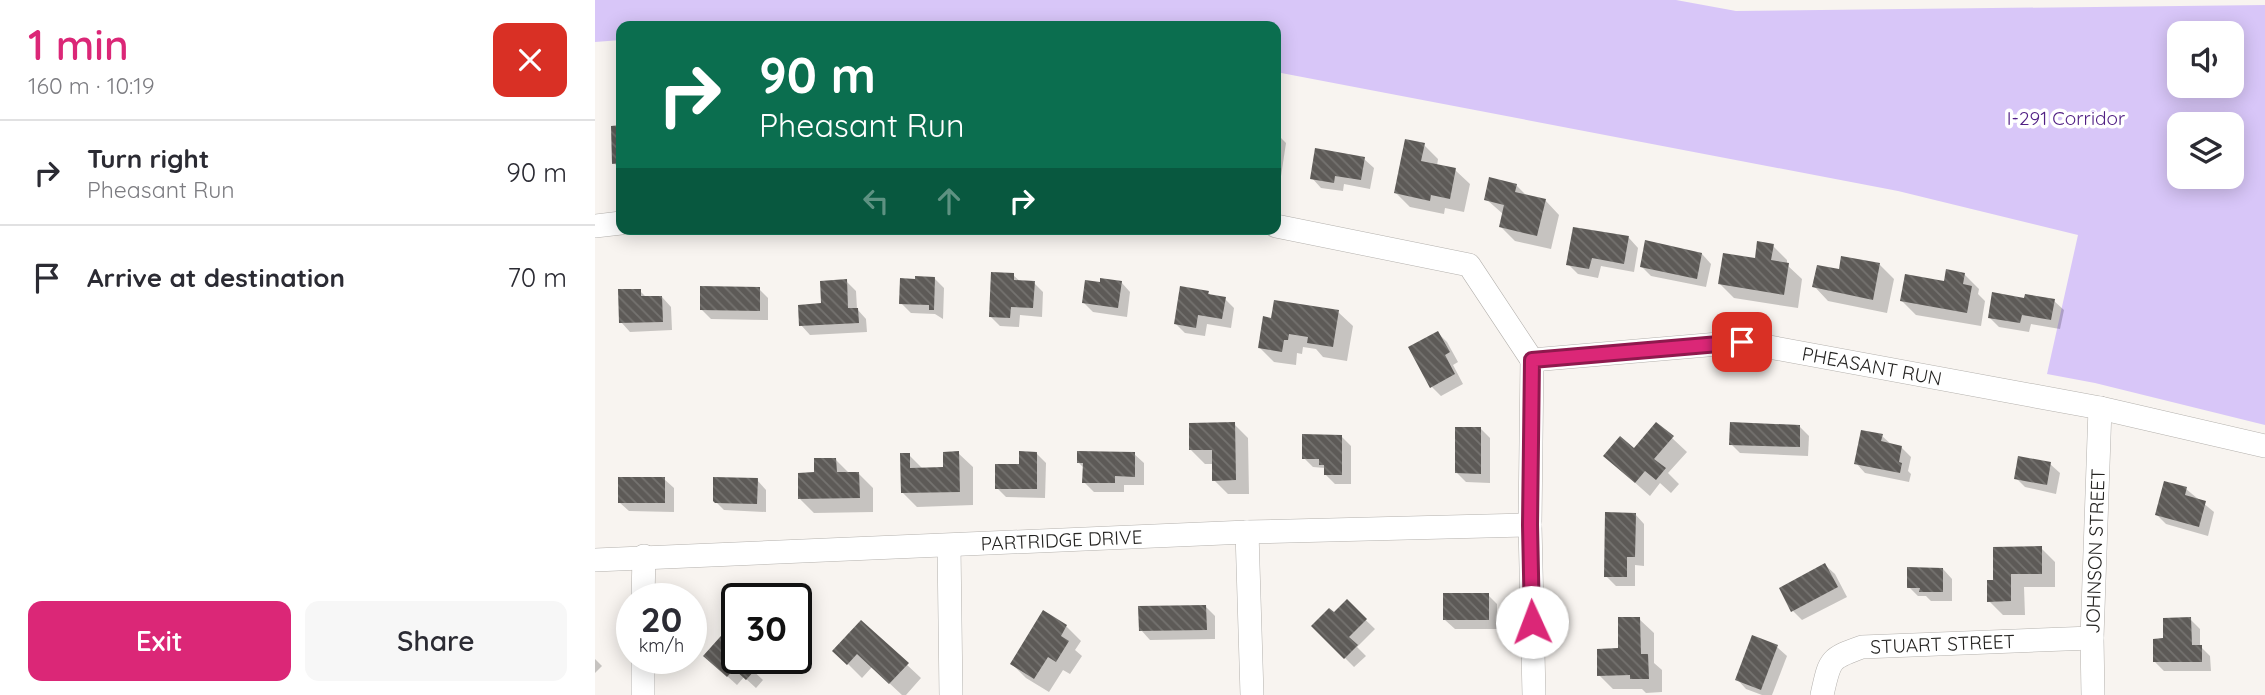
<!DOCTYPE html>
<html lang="en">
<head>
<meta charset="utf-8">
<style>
  :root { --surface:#fff; --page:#f7f7f7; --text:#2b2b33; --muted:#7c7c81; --line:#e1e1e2; --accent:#db2777 }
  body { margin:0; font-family:Quicksand,sans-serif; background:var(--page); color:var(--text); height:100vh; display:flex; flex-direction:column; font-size:26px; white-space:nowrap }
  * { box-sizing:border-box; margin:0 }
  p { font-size:23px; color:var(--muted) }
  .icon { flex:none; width:38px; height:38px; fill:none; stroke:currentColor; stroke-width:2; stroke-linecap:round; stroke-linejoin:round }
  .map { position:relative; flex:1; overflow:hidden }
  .sheet { display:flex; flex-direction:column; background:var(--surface); width:595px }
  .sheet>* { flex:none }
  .hud { position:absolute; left:21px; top:21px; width:665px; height:214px; border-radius:14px; box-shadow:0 4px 18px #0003; background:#0b6e4f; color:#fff; overflow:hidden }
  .controls { position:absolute; left:1572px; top:21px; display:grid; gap:14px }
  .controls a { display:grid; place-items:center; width:77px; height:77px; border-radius:14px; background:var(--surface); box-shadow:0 4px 18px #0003; font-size:35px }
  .speed { position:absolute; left:21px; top:583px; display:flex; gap:14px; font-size:35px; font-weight:700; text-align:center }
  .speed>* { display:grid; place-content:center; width:91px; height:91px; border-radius:50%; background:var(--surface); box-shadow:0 4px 18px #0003; line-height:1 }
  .speed small { font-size:18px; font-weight:400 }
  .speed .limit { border:4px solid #111; border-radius:10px; background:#fff; color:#111 }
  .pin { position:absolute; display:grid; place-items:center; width:60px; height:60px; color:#fff; margin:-30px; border-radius:14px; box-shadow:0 4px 10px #0006 }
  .me { position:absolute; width:77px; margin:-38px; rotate:358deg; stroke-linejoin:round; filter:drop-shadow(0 0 5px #0008) }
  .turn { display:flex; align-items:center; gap:24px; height:147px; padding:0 28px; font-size:32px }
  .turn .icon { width:91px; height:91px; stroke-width:2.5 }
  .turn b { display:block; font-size:49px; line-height:60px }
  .lanes { display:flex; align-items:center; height:66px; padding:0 28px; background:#0003; justify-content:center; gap:35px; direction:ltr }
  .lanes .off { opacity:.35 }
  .round { display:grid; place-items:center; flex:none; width:74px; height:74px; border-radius:14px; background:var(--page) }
  .head { display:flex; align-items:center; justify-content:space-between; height:119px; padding:0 28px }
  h1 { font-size:42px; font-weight:600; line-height:52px; color:var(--accent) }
  .primary-button { display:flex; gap:14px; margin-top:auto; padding:14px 28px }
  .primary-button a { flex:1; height:80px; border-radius:14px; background:var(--accent); color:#fff; font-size:28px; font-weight:600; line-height:80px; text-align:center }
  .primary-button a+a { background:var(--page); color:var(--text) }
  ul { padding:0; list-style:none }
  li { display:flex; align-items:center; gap:21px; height:105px; padding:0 28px; border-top:2px solid var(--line) }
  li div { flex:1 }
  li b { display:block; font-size:26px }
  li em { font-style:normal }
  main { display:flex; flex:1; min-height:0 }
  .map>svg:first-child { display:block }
</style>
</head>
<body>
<main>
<section class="sheet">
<div class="head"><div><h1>1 min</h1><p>160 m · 10:19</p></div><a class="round" style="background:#d93025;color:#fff"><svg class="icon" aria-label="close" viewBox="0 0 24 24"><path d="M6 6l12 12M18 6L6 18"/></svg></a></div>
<ul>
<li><svg class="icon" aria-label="right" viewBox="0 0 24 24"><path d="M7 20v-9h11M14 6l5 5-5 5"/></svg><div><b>Turn right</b><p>Pheasant Run</p></div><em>90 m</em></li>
<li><svg class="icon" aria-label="arrive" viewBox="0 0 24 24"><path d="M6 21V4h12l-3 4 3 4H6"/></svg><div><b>Arrive at destination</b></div><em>70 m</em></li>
</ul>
<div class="primary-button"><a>Exit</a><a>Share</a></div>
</section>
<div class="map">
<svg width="1670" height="695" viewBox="0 0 1670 695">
  <defs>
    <pattern id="building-back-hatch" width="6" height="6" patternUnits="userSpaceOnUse" patternTransform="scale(1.75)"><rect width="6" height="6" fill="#5d5a57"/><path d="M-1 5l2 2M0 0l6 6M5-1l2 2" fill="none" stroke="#757370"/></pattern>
  </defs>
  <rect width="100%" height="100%" fill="#f8f4f0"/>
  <path fill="#d8c6f8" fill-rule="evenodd" d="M 0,0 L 1081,0 L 1141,11 L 1670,5 L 1670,425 L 1500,383 L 1452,374 L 1483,235 L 1303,191 L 681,72 L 681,26 L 26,26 L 26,40 L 0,42 ZM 1584,33 L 1636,33 L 1636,86 L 1584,86 ZM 1584,124 L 1636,124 L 1636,177 L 1584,177 Z"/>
  <g fill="#0003">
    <polygon points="18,127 26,127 26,170 19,163"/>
    <polygon points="681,133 691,143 685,183 681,182"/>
    <polygon points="829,145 843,159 842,166 860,170 875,184 869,212 850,208 849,214 815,207 801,193"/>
    <polygon points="769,159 779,168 775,189 749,184 748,191 726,188 717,178"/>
    <polygon points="921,185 932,196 950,200 964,215 956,249 920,241 906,227 908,214 891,199"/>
    <polygon points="1034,238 1043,248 1039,272 1006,266 1003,278 983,274 973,264"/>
    <polygon points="1178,246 1192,260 1192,265 1207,279 1203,308 1139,298 1125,284 1161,260"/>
    <polygon points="1107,254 1116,264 1111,287 1056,276 1046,266"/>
    <polygon points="1248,258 1285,265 1299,279 1292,313 1233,301 1219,286 1245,271"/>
    <polygon points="1369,274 1384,289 1383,294 1390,301 1386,326 1321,315 1307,301"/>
    <polygon points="418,275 426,282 439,283 448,292 447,317 425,315 424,327 405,326 395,316"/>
    <polygon points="339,278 349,288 348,319 340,314 316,313 306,303"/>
    <polygon points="251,281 261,291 262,309 271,319 272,332 215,335 206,325"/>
    <polygon points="526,282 535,292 532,317 498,312 489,303 506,284"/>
    <polygon points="164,289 173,298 173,320 116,319 107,310"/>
    <polygon points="45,291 52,298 67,297 76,307 77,330 35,332 26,322"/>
    <polygon points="613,292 617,297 630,299 639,308 636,328 612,324 610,336 590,333 580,323"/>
    <polygon points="1431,300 1459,301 1469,310 1465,329 1436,324 1434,332 1404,327 1395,318"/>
    <polygon points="743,312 758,326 752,361 728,357 721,349 708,347 707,354 702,353 701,365 679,362 665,348 677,320"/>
    <polygon points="843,333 852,342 863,362 858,365 868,384 846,396 837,387"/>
    <polygon points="639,424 653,438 654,494 633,494 619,480 619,464 610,464 596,450"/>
    <polygon points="1062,424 1092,452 1073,473 1084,484 1076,493 1065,483 1055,496 1010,456 1039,451"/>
    <polygon points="1205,427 1214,436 1213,456 1145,453 1136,444"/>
    <polygon points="886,429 895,438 895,483 871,482 862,473"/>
    <polygon points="746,436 756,446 756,484 740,484 730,474 730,468 718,467 709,458"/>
    <polygon points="1287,436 1297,445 1306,447 1316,457 1313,471 1316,474 1314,482 1270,473 1261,463"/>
    <polygon points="363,453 378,467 378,505 322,507 307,492 314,455 328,469 350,468"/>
    <polygon points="441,453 451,463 450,498 411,497 402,488"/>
    <polygon points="539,454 549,463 549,485 529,485 529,492 499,492 489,482 489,468 484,463"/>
    <polygon points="241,460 255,474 263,473 278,488 278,512 219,513 205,499 221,474"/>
    <polygon points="1455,464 1465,473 1461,494 1430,487 1421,478"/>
    <polygon points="69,479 79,488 79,512 34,511 24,502"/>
    <polygon points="162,480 171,490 171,512 129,510 120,501"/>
    <polygon points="1591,489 1619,512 1613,536 1571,524 1562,515"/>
    <polygon points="1040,514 1049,524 1049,566 1040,565 1040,586 1021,586 1011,576"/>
    <polygon points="1446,548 1460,562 1460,587 1429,587 1430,615 1408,615 1394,601 1400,581"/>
    <polygon points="1230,565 1240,574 1252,597 1207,620 1198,611 1186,588"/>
    <polygon points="1348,569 1357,579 1357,601 1336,601 1331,596 1323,596 1314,587"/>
    <polygon points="893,595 902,604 902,629 860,629 850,620"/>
    <polygon points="752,602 780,629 762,647 771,656 759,667 718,626 739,615"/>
    <polygon points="611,607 620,616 620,639 555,640 546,630"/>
    <polygon points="449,613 471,626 486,641 480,650 487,656 475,674 468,670 454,692 431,678 417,664"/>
    <polygon points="1044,619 1059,633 1059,663 1067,670 1067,692 1051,693 1047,689 1018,689 1004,675 1025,650"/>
    <polygon points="1595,619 1605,629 1605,646 1615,656 1616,671 1569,671 1560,662 1570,640"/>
    <polygon points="266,622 326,678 311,695 307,695 277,667 267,678 240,651"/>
    <polygon points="1182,647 1192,656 1177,695 1167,695 1151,689 1142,679"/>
    <polygon points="142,658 156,658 158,660 153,666 168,680 161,688 149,677 142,685 120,665"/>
    <polygon points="0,659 7,666 0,673"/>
  </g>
  <g fill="url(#building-back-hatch)">
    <polygon points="26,125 26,163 17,164 16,126"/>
    <polygon points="810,139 830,143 826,161 861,168 855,199 836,195 835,201 799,193"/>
    <polygon points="720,148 770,157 766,180 740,176 739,183 715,179"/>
    <polygon points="894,177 922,184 920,192 951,199 942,236 904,227 909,205 889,200"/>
    <polygon points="978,227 1034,236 1029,264 997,258 994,269 971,265"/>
    <polygon points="1050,240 1107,253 1102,279 1045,267"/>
    <polygon points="1162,241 1179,244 1176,260 1194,263 1189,295 1123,284 1128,253 1160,258"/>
    <polygon points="1246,256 1285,263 1278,300 1217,287 1222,265 1244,269"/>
    <polygon points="1351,269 1370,273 1368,284 1377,286 1372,313 1305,301 1310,274 1349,281"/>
    <polygon points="396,272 419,273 419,280 440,281 438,308 416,307 415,318 394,317"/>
    <polygon points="320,276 340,277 339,310 334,310 334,305 304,304 305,278 320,279"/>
    <polygon points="505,278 527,281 523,308 487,303 490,280 505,282"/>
    <polygon points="252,279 253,308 263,308 264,323 204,326 203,305 226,303 225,281"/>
    <polygon points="105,286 165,287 165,311 105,310"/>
    <polygon points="585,286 614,291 613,294 631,297 627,319 603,315 601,328 579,324"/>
    <polygon points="23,289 46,289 46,296 67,296 68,322 24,323"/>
    <polygon points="1397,292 1429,298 1430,294 1460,299 1456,320 1427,315 1425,323 1393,318"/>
    <polygon points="679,300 744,310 738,347 712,343 713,337 694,334 693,340 689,340 687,352 663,348 668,316 676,318"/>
    <polygon points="843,331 855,352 850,355 860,374 835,388 813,347"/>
    <polygon points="640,422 641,480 617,481 617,450 594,450 594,423"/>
    <polygon points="1061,422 1079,436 1059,459 1071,468 1061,480 1050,471 1040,483 1008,456 1025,436 1039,448"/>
    <polygon points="1135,422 1205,425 1205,447 1134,445"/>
    <polygon points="860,427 886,427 886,474 860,473"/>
    <polygon points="1266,430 1288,434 1286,441 1307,446 1304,462 1307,463 1305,473 1259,464"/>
    <polygon points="707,434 747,435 747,475 729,475 729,465 724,465 724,459 707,459"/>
    <polygon points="364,451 365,492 306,493 305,453 315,453 315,468 348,467 348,452"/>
    <polygon points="424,451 442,452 442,489 400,489 400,464 424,464"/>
    <polygon points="482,451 540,452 540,477 520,476 520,483 487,483 488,463 482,463"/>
    <polygon points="1423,456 1456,462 1452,485 1419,479"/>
    <polygon points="219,458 241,458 242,472 264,472 265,498 203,499 203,473 219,472"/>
    <rect x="23" y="477" width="47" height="26"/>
    <polygon points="118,477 163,478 162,504 120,503 118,501"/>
    <polygon points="1569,481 1592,487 1590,495 1611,501 1604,527 1560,515"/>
    <polygon points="1010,512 1041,513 1040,557 1032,557 1032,577 1009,577"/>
    <polygon points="1447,546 1447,574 1416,574 1416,601 1392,602 1392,580 1398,580 1398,547"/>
    <polygon points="1230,563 1243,587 1196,612 1184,588"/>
    <polygon points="1312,567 1348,568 1348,592 1324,592 1325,588 1312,588"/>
    <rect x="848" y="593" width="46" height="27"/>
    <polygon points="752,599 772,619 754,637 763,645 749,659 716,626 734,608 739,612"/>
    <polygon points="611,605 612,630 544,631 543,606"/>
    <polygon points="448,610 472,625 466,636 474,641 461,662 453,657 439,679 415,664"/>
    <polygon points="1023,617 1045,617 1046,654 1053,654 1054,679 1035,679 1035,675 1002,676 1002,649 1023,648"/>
    <polygon points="1596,617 1597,645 1607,645 1607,662 1558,662 1558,639 1568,638 1568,618"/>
    <polygon points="142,618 142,658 146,658 160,670 151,680 139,669 132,677 108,656"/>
    <polygon points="266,620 314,663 294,684 262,654 252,665 237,651"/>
    <polygon points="1157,635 1183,645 1166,690 1140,680"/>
  </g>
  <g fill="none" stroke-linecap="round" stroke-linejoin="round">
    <defs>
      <g id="minor">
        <polyline points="0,226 26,223"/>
        <polyline points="681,226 874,265 937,360"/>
        <path id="s1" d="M 937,360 L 1147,342 L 1505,408 L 1670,446"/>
        <polyline points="937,360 935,525 939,695"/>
        <polyline points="652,532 657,695"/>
        <polyline points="354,546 356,695"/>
        <path id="s2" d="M 0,560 L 652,532 L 935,525"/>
        <polyline points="48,598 49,556"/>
        <polyline points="48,695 48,658"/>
        <path id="s3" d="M 1227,695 C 1235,660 1233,659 1267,647 L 1497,638"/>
        <path id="s4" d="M 1498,695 L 1497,638 L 1505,408"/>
      </g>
    </defs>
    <use href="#minor" stroke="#b4b1ad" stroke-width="24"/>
    <use href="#minor" stroke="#fff" stroke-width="23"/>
  </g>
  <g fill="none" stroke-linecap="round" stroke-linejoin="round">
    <defs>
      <polyline id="route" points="937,622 935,525 937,360 1147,342"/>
    </defs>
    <use href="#route" stroke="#8e194d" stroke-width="18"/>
    <use href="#route" stroke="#db2777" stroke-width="12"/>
  </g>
  <g text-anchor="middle" stroke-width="7" stroke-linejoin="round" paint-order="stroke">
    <g font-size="19" fill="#512084" stroke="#fff">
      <text x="1471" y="125">I-291 Corridor</text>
    </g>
    <g font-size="19" fill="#242321" stroke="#fff">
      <text dy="7" stroke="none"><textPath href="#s1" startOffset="343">PHEASANT RUN</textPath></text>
      <text dy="7" stroke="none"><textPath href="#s2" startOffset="467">PARTRIDGE DRIVE</textPath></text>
      <text dy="7" stroke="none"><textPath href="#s4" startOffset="144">JOHNSON STREET</textPath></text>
      <text dy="7" stroke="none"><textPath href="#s3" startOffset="149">STUART STREET</textPath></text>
    </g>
  </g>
</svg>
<div class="controls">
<a><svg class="icon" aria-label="sound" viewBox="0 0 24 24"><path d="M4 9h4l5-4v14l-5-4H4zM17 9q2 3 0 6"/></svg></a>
<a><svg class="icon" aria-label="layers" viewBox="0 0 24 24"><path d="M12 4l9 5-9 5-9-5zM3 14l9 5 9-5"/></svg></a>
</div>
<div class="speed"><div>20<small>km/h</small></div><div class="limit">30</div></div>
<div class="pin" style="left:1147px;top:342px;background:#d93025"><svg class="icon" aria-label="arrive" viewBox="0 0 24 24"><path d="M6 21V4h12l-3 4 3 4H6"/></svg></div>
<svg class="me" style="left:937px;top:622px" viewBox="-20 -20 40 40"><circle r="19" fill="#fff"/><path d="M0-13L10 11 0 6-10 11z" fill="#db2777"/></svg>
<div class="hud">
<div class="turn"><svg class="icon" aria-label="right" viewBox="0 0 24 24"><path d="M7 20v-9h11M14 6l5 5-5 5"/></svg><div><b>90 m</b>Pheasant Run</div></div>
<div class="lanes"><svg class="icon off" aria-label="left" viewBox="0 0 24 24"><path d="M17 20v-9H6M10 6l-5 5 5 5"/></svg><svg class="icon off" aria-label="ahead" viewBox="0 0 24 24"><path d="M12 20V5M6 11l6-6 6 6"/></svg><svg class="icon" aria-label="right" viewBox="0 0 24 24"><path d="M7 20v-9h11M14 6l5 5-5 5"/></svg></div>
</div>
</div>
</main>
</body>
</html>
